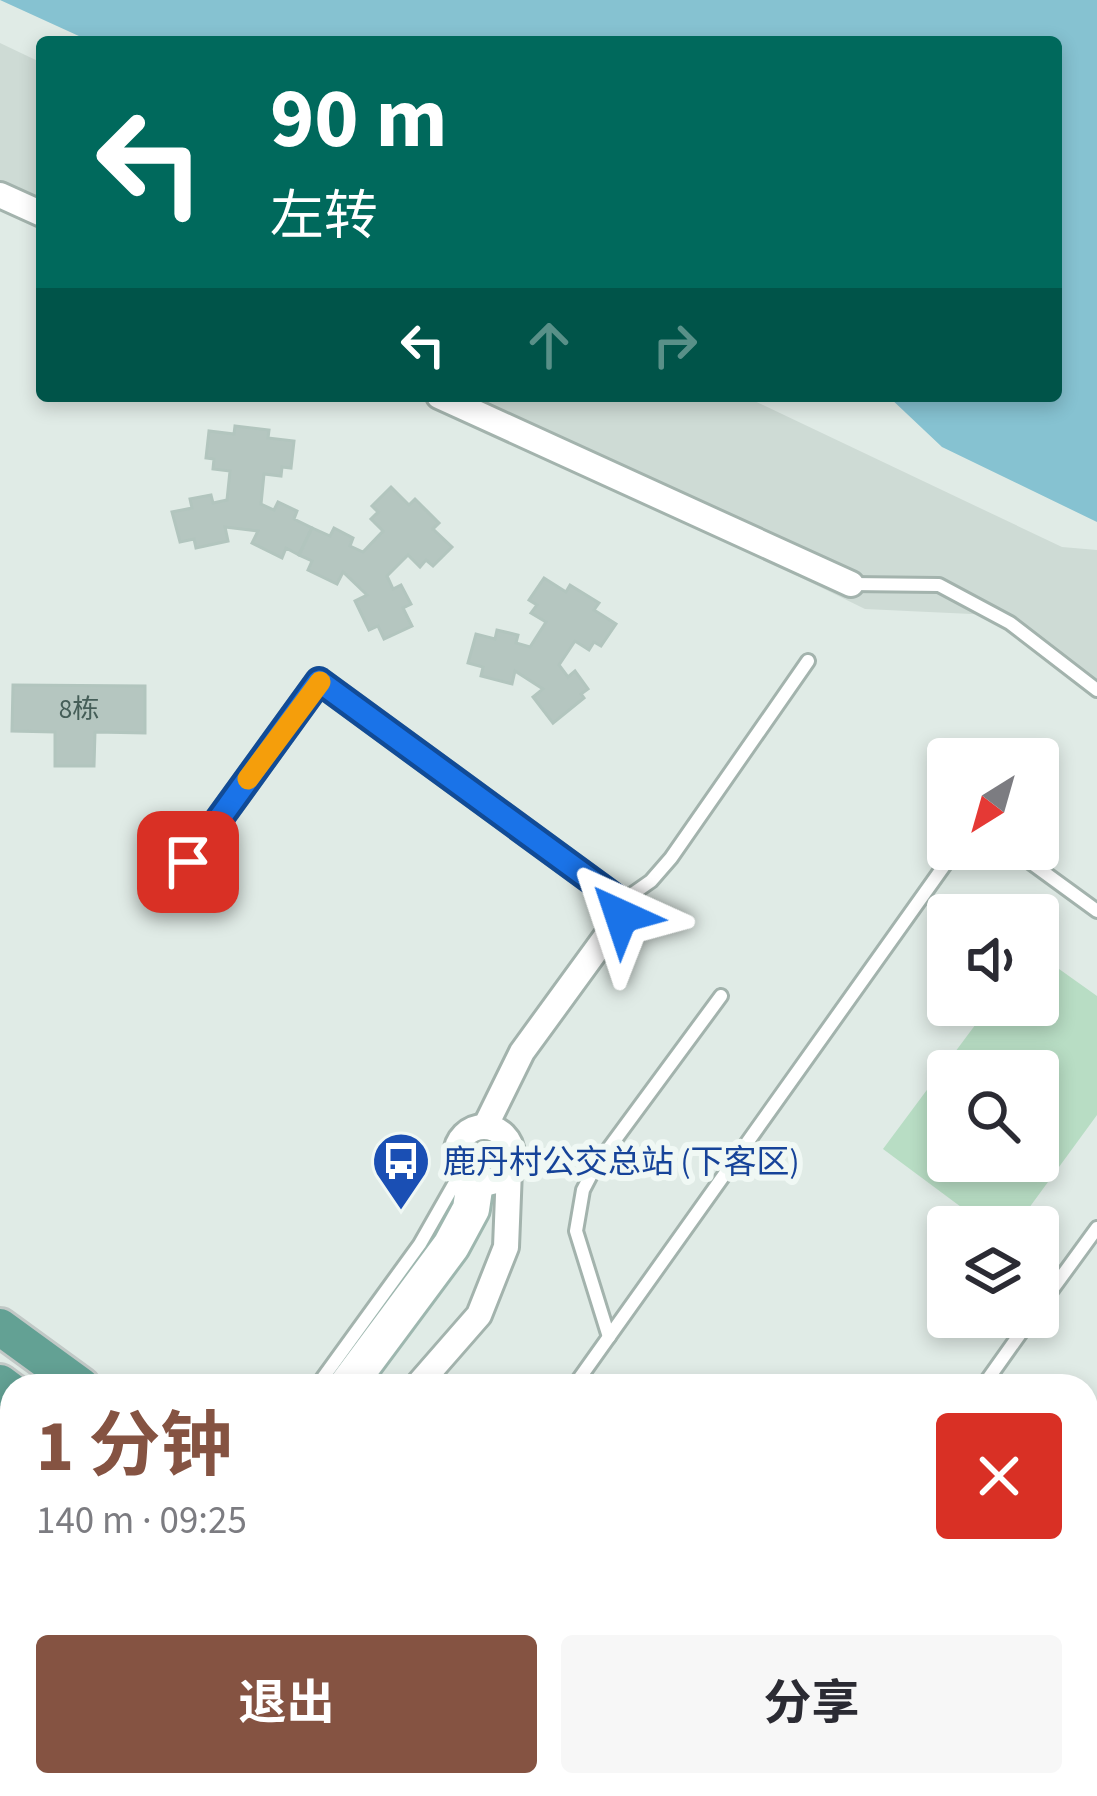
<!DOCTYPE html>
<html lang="zh">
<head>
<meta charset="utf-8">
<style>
  :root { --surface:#fff; --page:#f7f7f7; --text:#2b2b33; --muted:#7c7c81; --accent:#855342 }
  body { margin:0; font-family:"Source Sans 3","Noto Sans SC",sans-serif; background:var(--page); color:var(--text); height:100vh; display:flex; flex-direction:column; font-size:45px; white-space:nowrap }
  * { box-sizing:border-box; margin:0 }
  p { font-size:39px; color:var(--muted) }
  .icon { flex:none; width:66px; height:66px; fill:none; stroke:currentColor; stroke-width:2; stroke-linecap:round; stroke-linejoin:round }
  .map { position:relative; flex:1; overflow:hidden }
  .sheet { position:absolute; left:0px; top:1374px; width:1098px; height:423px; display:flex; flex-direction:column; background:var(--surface); border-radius:36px 36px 0 0; box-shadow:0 6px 18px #0003 }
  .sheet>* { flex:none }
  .banner { position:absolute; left:36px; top:36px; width:1026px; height:366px; border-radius:12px; box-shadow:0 6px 18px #0003; background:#00695c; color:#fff; overflow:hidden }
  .needle { width:78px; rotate:217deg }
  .buttons { position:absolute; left:927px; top:738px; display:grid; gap:24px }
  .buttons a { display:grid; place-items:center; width:132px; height:132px; border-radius:12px; background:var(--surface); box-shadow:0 6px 18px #0003; font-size:60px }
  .pin { position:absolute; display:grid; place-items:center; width:102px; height:102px; color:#fff; margin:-51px; border-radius:24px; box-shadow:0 6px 18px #0006 }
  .me { position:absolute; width:132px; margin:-66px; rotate:318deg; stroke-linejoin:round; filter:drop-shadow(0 0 9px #0008) }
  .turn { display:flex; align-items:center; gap:42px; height:252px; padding:0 36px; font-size:54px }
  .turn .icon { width:156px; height:156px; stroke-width:2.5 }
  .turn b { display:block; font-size:84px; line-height:102px }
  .lanes { display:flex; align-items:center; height:114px; padding:0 36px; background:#0003; justify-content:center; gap:60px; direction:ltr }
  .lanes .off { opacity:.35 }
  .round { display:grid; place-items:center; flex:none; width:126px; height:126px; border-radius:12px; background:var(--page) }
  .head { display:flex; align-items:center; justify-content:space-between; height:204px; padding:0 36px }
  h1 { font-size:72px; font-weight:700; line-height:90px; color:var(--accent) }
  .action { display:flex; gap:24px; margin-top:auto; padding:24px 36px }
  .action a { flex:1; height:138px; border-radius:12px; background:var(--accent); color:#fff; font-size:48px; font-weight:700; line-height:138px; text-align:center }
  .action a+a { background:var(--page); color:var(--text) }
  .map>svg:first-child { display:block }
</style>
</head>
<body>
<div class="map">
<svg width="1097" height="1796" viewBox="0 0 1097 1796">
  <rect width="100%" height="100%" fill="#e0ebe6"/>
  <g fill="#cedbd5">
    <polygon points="0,43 42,63 42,206 0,186"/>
    <polygon points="430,396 744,396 1062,547 1097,550 1097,687 1014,616 865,609"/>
  </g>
  <path fill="#b8ddc4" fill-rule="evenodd" d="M 1038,954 L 1097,996 L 1097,1115 L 1015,1227 L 988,1227 L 883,1149 L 990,1005 L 1038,1005 ZM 948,1071 L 1038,1071 L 1038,1161 L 948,1161 Z"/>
  <polygon fill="#86c2d1" points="0,0 1097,0 1097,522 942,447 888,396 1056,396 1056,42 92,42"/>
  <g fill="#b5c6c0" stroke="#b2c5be" stroke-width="3">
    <polygon points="235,426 269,430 268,438 294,441 291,468 282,467 281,476 264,474 261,504 274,510 278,502 297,511 294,519 312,528 299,555 286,548 282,558 252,543 258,531 225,527 228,541 196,548 194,539 180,542 172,512 192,508 190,499 211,495 213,503 227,500 230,471 213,469 214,459 206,458 209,431 234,434"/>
    <polygon points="391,487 409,505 415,499 439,523 433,529 452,547 433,566 426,560 420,567 408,555 387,576 393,589 401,585 411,604 403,608 412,626 384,639 378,626 369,630 355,601 367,595 343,572 337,584 308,570 312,561 299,555 312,528 330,536 334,528 353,538 350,546 363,552 383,531 371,519 378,512 372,506"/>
    <polygon points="544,578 566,592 570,585 599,603 594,610 616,624 601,646 594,642 589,650 575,641 559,665 568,677 575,671 588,689 581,694 584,698 553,723 533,697 543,689 515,671 512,684 481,676 483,667 468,663 476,634 495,639 497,630 518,635 516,643 530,647 546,622 531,613 537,605 529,600"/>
    <polygon points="13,685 145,686 145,733 95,732 94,766 55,766 55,732 12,731"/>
    <polygon points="1086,1779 1096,1786 1089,1796 696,1796 703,1785 1086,1785"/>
  </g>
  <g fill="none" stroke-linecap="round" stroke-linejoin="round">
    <g stroke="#bac8c3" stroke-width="36" stroke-dasharray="36 18" stroke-linecap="butt">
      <polyline points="0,1628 12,1637"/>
      <polyline points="218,1785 233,1796"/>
      <polyline points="255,1785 270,1796"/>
    </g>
    <defs>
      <g id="lane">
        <polyline points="851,584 939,585 1010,623 1097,690"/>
        <polyline points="1012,849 1097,911"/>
        <polyline points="621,902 651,881 671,858 808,661"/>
        <polyline points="1038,1309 1097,1228"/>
        <polyline points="609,1337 576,1231 583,1190 595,1167 721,996"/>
        <polyline points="317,1386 420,1244 461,1172"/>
        <polyline points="574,1386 956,849"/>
        <polyline points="983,1386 1032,1317"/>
        <polyline points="623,1785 633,1792"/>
      </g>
      <g id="street">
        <polyline points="0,195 42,214"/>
        <polyline points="439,396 851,584"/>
        <polyline points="188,862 319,681 621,902 621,916 522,1052 485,1127"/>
        <circle cx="484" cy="1155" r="28"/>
        <polyline points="417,1386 479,1315 506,1247 509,1170"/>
      </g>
      <polyline id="secondary" points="347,1386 451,1246 471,1209 475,1182"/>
      <g id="primary">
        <polyline points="0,1327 81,1386"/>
        <polyline points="0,1383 12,1392"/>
        <polyline points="0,1654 12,1668"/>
        <polyline points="0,1702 12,1711"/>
        <polyline points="0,1751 9,1796"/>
        <polyline points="109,1785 123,1796"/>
        <polyline points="534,1785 549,1796"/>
      </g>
      <g id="highway">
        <polyline points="0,1431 12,1440"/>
        <polyline points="0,1511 12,1520"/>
        <polyline points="0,1595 12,1607"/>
        <polyline points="181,1785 191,1796"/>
        <polyline points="478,1785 492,1796"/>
        <polyline points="139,1796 143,1785"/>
      </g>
    </defs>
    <use href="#lane" stroke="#a3b3ad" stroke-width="18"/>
    <use href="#street" stroke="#a3b3ad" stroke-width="30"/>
    <use href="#secondary" stroke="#9eb7af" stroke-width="42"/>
    <use href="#primary" stroke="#c1c8c6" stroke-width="42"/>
    <use href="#highway" stroke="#c1c8c6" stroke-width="42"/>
    <use href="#lane" stroke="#fff" stroke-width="12"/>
    <use href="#street" stroke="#fff" stroke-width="24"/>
    <use href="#secondary" stroke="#fff" stroke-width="36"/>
    <use href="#primary" stroke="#63a194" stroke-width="36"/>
    <use href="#highway" stroke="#2c685e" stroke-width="36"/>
  </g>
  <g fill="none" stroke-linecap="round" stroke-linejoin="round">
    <defs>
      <polyline id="route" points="188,862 319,681 621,902 621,916"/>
    </defs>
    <use href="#route" stroke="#114b97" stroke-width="30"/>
    <use href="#route" stroke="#1a73e8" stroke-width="21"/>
    <polyline stroke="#f59e0b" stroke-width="21" points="248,779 320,682"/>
  </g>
  <defs>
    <symbol id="bus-pin" viewBox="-11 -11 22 30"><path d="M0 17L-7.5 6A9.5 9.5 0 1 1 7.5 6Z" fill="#1a4fb4" stroke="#f0f8f4"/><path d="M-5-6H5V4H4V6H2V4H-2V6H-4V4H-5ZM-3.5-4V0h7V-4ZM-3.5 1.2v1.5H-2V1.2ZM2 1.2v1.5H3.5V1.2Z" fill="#fff"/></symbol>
  </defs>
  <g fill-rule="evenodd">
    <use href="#bus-pin" x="368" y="1128" width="66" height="90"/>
  </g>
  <g text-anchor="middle" stroke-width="12" stroke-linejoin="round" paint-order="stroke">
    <g font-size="27" fill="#455e58">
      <text x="79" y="718">8栋</text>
    </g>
    <g font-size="33" fill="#164399" stroke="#f0f8f4" text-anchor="start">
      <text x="443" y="1173">鹿丹村公交总站 (下客区)</text>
    </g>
  </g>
</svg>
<div class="buttons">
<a><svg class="needle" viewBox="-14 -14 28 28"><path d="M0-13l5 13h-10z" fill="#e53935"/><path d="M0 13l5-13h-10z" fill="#7c7c81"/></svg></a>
<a><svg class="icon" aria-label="sound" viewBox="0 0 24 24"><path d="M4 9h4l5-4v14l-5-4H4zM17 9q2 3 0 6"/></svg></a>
<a><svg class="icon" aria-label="search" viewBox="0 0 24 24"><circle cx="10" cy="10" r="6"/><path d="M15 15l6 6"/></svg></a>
<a><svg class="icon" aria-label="layers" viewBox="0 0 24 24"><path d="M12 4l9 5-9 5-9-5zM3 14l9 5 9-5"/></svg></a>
</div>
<div class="pin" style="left:188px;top:862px;background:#d93025"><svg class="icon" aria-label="arrive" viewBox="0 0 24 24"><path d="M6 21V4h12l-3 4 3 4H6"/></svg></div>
<svg class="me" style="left:621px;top:916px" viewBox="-20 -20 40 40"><path d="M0-17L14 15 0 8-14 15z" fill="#1a73e8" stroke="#fff" stroke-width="4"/></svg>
<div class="banner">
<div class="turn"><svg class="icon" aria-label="left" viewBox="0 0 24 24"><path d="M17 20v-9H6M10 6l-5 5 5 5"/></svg><div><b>90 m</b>左转</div></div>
<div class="lanes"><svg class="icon" aria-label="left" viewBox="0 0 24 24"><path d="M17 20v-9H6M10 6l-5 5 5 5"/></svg><svg class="icon off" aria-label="ahead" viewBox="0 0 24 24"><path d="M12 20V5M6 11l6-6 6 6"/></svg><svg class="icon off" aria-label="right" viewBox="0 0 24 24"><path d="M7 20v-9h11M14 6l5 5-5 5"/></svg></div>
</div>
<section class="sheet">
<div class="head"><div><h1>1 分钟</h1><p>140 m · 09:25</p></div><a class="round" style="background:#d93025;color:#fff"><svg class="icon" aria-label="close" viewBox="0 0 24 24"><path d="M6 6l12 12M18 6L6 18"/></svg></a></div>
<div class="action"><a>退出</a><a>分享</a></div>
</section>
</div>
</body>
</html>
